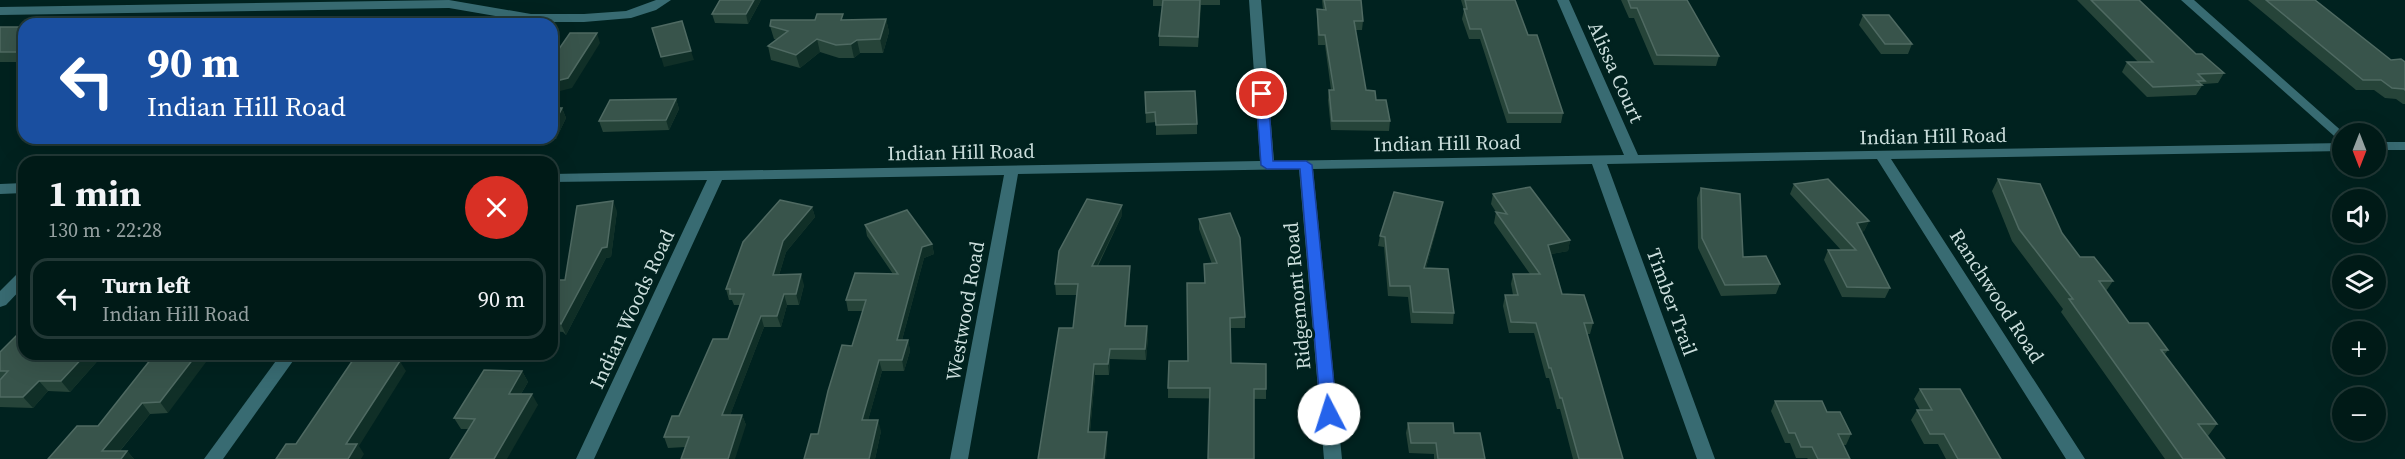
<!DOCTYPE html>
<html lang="en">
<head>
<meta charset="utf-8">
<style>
  :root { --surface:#001a17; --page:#0e2724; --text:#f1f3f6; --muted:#95a1a1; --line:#223836 }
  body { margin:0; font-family:"Source Serif 4",serif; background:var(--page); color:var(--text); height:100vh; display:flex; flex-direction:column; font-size:22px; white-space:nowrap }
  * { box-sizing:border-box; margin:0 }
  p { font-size:20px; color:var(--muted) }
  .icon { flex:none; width:33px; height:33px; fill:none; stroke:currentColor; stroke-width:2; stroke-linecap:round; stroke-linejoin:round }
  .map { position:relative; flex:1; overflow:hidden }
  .drawer { position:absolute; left:18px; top:156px; width:540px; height:204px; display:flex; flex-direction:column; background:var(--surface); border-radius:18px; box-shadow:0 6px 24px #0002,0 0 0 2px var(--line) }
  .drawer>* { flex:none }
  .top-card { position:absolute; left:18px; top:18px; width:540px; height:126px; border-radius:18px; box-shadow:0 6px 24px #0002,0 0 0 2px var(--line); background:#1a4fa0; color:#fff; overflow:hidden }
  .needle { width:39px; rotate:180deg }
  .fabs { position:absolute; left:2332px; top:123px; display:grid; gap:12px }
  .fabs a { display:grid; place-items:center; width:54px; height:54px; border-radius:50%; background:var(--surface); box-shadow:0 6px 24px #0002,0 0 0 2px var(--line); font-size:30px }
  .pin { position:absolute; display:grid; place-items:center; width:51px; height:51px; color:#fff; margin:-26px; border:3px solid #fff; border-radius:50%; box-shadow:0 2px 6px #0007 }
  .me { position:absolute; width:66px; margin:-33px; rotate:355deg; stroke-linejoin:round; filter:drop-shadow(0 0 4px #0008) }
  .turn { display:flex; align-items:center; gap:21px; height:126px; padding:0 30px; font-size:27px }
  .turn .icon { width:78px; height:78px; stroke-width:2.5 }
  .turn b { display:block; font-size:42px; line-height:51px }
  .round { display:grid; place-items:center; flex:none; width:63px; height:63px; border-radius:32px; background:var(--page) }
  .overview { display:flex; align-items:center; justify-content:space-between; height:102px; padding:0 30px }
  h1 { font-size:36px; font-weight:700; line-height:45px }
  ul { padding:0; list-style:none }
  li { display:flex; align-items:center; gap:18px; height:81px; margin:0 12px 9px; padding:0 18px; border:3px solid var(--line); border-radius:18px }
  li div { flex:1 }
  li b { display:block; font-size:22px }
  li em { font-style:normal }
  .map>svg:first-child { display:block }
</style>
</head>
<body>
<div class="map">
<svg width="2405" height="459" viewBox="0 0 2405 459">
  <rect width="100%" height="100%" fill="#00221f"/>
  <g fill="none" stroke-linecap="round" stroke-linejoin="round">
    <g fill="#386b72" fill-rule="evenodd">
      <polygon points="449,0 531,14 584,14 626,11 656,0 671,0 656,10 631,18 584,22 531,22 449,8 0,15 0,7"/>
      <polygon points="1249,0 1261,0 1274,161 1624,155 1557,0 1569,0 1638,155 2342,143 2181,0 2194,0 2345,134 2343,134 2343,151 1891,159 2085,459 2066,459 1877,159 1607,164 1715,459 1697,459 1592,164 1313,169 1342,459 1324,459 1299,169 1018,174 968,459 950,459 1004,175 722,180 594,459 576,459 707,180 552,182 552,174 1260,161"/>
      <rect x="2376" y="142" width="29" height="8"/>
      <polygon points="24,183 24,193 0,194 0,184"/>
      <polygon points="24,272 24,286 6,305 0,307 0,291 18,273"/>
      <polygon points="281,354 298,354 223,459 204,459"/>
    </g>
  </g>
  <g fill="#264439">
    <polygon points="720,0 761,0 748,24 715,23 712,14"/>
    <polygon points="1153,0 1220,0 1220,5 1201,5 1198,47 1159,46 1159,36 1163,6 1153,6"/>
    <polygon points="1322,0 1361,0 1363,21 1362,30 1355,30 1366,90 1376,100 1390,121 1389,131 1331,130 1328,100 1329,90 1331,90 1325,45 1318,45 1317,19 1317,9 1323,10"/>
    <polygon points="1461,0 1515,0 1528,35 1563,113 1561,123 1507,123 1480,39 1469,39 1462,19 1464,10"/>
    <polygon points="1621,0 1687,0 1719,56 1716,66 1654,65 1634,18 1629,18"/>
    <polygon points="2077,0 2139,0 2196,54 2224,73 2218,83 2203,84 2196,95 2147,97 2122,72 2127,62 2138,62"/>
    <polygon points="2248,0 2315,0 2391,60 2405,62 2405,104 2403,104 2396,99 2385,98 2374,90 2356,90"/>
    <polygon points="1863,15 1912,44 1908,54 1881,54 1859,25"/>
    <polygon points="886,19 889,32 883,53 860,53 854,58 839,58 820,52 800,68 771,60 768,46 777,40 774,39 770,26 844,20"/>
    <rect x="0" y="27" width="24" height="35"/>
    <polygon points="1145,92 1197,124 1197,134 1156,135 1156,122 1146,123"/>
    <polygon points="676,99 679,109 669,130 603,132 599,121"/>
    <polygon points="552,101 557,108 562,108 566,118 556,139 436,140 435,138 552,138"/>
    <polygon points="101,138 387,138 304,139 299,144 271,144 270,143 181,144 180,141 105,143"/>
    <polygon points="1998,179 2062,233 2080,257 2113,281 2106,291 2129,323 2168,350 2165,354 2217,424 2208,436 2225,459 2165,459 2061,312 2063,309 2012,241 1992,191"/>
    <polygon points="1794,184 1869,221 1864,231 1861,232 1890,288 1885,298 1842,297 1824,260 1828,250 1841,250 1790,194"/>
    <polygon points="1701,188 1743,257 1780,284 1776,294 1721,296 1698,248 1697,198"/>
    <polygon points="1493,194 1570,240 1568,251 1551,254 1562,294 1593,323 1590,334 1587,334 1623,459 1573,459 1560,409 1557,409 1549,378 1546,378 1534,333 1509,333 1503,306 1505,295 1513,295 1511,284 1513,274 1530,274 1494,223 1496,212 1491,204"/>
    <polygon points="1443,202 1441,212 1426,268 1454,313 1453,324 1411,323 1408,297 1388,296 1384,247 1378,246 1380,236"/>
    <polygon points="812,207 815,217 786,252 779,275 804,285 799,305 787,305 781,327 764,327 730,415 742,415 746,425 685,447 668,448 664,437 728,339 740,305 734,305 732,300 729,300 726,289"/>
    <polygon points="617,211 611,257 606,258 566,335 563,332 552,331 552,280 565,280"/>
    <polygon points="1122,215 1098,266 1130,276 1126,326 1147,326 1148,337 1146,360 1110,359 1109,375 1095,375 1090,432 1107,443 1106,459 1038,459 1073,328 1077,295 1056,295 1055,284"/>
    <polygon points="1199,219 1245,317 1245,328 1231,328 1231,363 1266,389 1266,399 1168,398 1168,388 1188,361 1205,283 1204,264 1212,264 1199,229"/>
    <polygon points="865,225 932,244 934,254 924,258 902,340 908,340 910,351 904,371 882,371 868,420 881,431 875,459 804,459 818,434 852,346 863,311 848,311 846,300 893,274 867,236"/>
    <polygon points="0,352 98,354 101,357 70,392 48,391 33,408 0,407"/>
    <polygon points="155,354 168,413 150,414 120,451 127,451 134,459 48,459 98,426"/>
    <polygon points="522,371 528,382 521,394 538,405 469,429 461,429 454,418"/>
    <polygon points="1920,389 2001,459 1946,459 1938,444 1924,444 1911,420 1917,410 1920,410 1914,399"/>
    <polygon points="1775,401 1827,412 1851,434 1846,445 1843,445 1850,459 1808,459 1807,458 1796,458 1790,443 1785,443 1771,411"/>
    <polygon points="1408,423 1454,433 1485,459 1434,459 1434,454 1409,453 1406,433"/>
  </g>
  <g fill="#102f27">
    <polygon points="754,0 761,0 748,24 746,14"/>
    <polygon points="886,19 889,32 883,53 880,39"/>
    <polygon points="597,33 600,43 572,88 552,93 552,82"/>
    <polygon points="817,39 820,52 800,68 796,55"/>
    <polygon points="857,40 860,53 854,58 851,44"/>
    <polygon points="691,51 694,60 664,67 661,57"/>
    <polygon points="676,99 679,109 669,130 666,120"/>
    <polygon points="554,101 558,111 562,108 566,118 556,139 552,130"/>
    <polygon points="296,138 303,138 304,139 299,144"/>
    <polygon points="613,201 617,211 611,257 606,258 566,335 561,324 602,248"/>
    <polygon points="1443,202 1441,212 1423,279 1424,268"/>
    <polygon points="1122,205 1122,215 1092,276 1092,266"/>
    <polygon points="812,207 815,217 786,252 776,285 773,275 783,241"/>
    <polygon points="1869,221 1864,231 1852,233 1857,223"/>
    <polygon points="1570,240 1568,251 1546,255 1548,245"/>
    <polygon points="932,244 934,254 924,258 899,351 897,340 922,247"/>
    <polygon points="1130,266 1130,276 1125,337 1125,326"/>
    <polygon points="801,274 804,285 799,305 796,294"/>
    <polygon points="784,294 787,305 781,327 777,316"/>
    <polygon points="761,316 764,327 726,426 722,415"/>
    <polygon points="1147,326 1148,337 1146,360 1145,349"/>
    <polygon points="908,340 910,351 904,371 902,360"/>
    <polygon points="1110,349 1110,359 1109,375 1108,364"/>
    <polygon points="86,354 98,354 101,357 70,392 61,381"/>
    <polygon points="197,354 212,354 168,413 160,402"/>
    <polygon points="394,354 407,354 401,363 406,371 359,446 364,454 361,459 348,459 346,444 390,361"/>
    <polygon points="879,360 882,371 865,431 862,420"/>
    <polygon points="1094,364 1095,375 1089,443 1088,432"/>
    <polygon points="522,371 528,382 515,404 509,394"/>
    <polygon points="39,381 48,391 33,408 23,397"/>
    <polygon points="532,394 538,405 507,459 494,459"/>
    <polygon points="142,403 150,414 113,459 102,451"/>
    <polygon points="742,415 746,425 735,459 728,459"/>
    <polygon points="878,420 881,431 875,459 869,459"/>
    <polygon points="1107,432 1107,443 1106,459 1104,459"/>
    <polygon points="127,451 134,459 121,459"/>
  </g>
  <g fill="#38544b" stroke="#4f6a62" stroke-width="1.5">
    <polygon points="720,0 754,0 746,14 712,14"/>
    <polygon points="1163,0 1200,0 1198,37 1159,36"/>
    <polygon points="1324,0 1361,0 1363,21 1354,21 1366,90 1375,91 1376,100 1386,100 1390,121 1332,121 1329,90 1334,90 1325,35 1319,35 1317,9 1326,10"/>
    <polygon points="1465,0 1515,0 1528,35 1537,35 1563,113 1509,113 1481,29 1470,29 1464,9 1467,9"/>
    <polygon points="1628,0 1687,0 1719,56 1657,55 1637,8 1631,8"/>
    <polygon points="2091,0 2139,0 2196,54 2202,54 2224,73 2198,74 2205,81 2197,81 2202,85 2153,87 2127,62 2153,62"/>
    <polygon points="2266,0 2315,0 2391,60 2401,59 2405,62 2405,90 2404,89 2392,88 2381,80 2363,80"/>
    <polygon points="817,14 843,14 841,20 886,19 880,39 857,40 851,44 836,45 817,39 796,55 768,46 788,31 770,26 771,20 815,20"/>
    <polygon points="1863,15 1889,15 1912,44 1885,44"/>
    <polygon points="682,21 691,51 661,57 652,28"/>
    <polygon points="438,23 437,24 311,24"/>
    <polygon points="0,27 24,27 24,30 22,32 24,32 24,52 0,52"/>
    <polygon points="570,33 597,33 568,78 552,82 552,65 553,63 552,63 552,59"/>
    <polygon points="1195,91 1197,124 1156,125 1155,112 1146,113 1145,92"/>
    <polygon points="676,99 666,120 599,121 610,100"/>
    <polygon points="552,101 554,101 554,108 562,108 552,128"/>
    <polygon points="1828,179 1869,221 1857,223 1890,288 1847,287 1828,250 1856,250 1794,184"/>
    <polygon points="1998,179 2040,184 2062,233 2080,257 2094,257 2113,281 2099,281 2129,323 2148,323 2168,350 2161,350 2217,424 2198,424 2225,459 2183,459 2069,299 2073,299 2019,229"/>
    <polygon points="1530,187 1570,240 1548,245 1562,294 1584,295 1593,323 1584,323 1623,459 1579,459 1562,398 1560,398 1551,368 1549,368 1536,323 1511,322 1505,295 1518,295 1513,274 1540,274 1496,212 1507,214 1493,194"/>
    <polygon points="1701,188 1740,194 1743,257 1766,256 1780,284 1725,285 1702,238"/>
    <polygon points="1394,192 1443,202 1424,268 1448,269 1454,313 1413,312 1410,286 1390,286 1385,237 1380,236"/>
    <polygon points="1087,199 1122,205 1092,266 1130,266 1125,326 1147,326 1145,349 1110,349 1108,364 1094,364 1088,432 1107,432 1104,459 1038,459 1059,328 1073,328 1078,284 1055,284 1059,251"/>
    <polygon points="780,200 812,207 783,241 773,275 801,274 796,294 784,294 777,316 761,316 722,415 742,415 728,459 681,459 689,437 664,437 672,416 679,416 713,339 728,339 744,294 730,294 730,289 726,289 743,242"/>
    <polygon points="613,201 607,247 602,248 561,324 558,321 552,321 552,280 565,280 577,206"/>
    <polygon points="907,210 932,244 922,247 897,340 908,340 902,360 879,360 862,420 878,420 869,459 804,459 811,434 818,434 828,391 842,345 852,346 866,300 846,300 855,273 898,274 865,225"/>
    <polygon points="1230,213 1240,238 1245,317 1230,318 1231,363 1266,364 1266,389 1254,389 1254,459 1208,459 1210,388 1168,388 1169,361 1188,361 1187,283 1205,283 1204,264 1217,263 1199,219"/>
    <polygon points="24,328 24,354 86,354 61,381 39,381 23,397 0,397 0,380 8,371 0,371 0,352"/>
    <polygon points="155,354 197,354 160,402 142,403 102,451 127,451 121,459 48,459 77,426 98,426"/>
    <polygon points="357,354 394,354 390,361 400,361 346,444 357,444 348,459 276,459 286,444 296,444"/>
    <polygon points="484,370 522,371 509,394 532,394 494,459 450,459 475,419 454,418"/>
    <polygon points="1920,389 1960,389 2001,459 1958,459 1944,434 1930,434 1917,410 1932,410"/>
    <polygon points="1775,401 1822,401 1827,412 1840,412 1851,434 1838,434 1850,459 1818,459 1812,447 1801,447 1795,433 1789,433"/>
    <polygon points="1408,423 1453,423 1454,433 1480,433 1485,459 1438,459 1436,443 1411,443"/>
  </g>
  <polygon fill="#2563eb" stroke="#184099" stroke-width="1.5" points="1262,91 1268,94 1273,161 1306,161 1312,165 1337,414 1334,418 1323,418 1321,414 1300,169 1267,169 1261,165 1256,94"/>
  <g text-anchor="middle" stroke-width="6" stroke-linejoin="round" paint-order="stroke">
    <g font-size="20" fill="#cbdedc" stroke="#00221f">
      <text transform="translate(1616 72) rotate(66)" y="7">Alissa Court</text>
      <text transform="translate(1933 136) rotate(-1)" y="7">Indian Hill Road</text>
      <text transform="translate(1447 143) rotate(-1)" y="7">Indian Hill Road</text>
      <text transform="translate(961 152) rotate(-1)" y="7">Indian Hill Road</text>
      <text transform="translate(1297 296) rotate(-95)" y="7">Ridgemont Road</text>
      <text transform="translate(1997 296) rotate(57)" y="7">Ranchwood Road</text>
      <text transform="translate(1672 302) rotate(70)" y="7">Timber Trail</text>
      <text transform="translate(632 309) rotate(-65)" y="7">Indian Woods Road</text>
      <text transform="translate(965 311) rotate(-80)" y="7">Westwood Road</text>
    </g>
  </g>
</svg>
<div class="fabs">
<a><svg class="needle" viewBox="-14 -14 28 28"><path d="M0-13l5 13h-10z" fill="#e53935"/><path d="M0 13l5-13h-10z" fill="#95a1a1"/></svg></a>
<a><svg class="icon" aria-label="sound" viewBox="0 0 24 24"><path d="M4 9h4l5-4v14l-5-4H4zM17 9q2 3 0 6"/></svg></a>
<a><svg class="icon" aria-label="layers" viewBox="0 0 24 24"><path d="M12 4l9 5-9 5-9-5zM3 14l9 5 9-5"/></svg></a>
<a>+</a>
<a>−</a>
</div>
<div class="pin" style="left:1262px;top:94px;background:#d93025"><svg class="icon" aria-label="arrive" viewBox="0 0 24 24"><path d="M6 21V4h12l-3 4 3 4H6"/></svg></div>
<svg class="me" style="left:1329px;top:414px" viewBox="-20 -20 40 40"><circle r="19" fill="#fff"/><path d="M0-13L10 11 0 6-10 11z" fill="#2563eb"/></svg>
<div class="top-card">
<div class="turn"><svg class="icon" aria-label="left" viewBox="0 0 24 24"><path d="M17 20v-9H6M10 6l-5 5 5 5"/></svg><div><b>90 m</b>Indian Hill Road</div></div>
</div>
<section class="drawer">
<div class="overview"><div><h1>1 min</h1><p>130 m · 22:28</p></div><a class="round" style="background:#d93025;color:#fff"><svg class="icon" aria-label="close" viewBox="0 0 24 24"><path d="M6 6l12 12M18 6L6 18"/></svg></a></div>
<ul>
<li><svg class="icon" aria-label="left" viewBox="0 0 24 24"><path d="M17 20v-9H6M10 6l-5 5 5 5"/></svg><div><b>Turn left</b><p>Indian Hill Road</p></div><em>90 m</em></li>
</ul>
</section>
</div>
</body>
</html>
